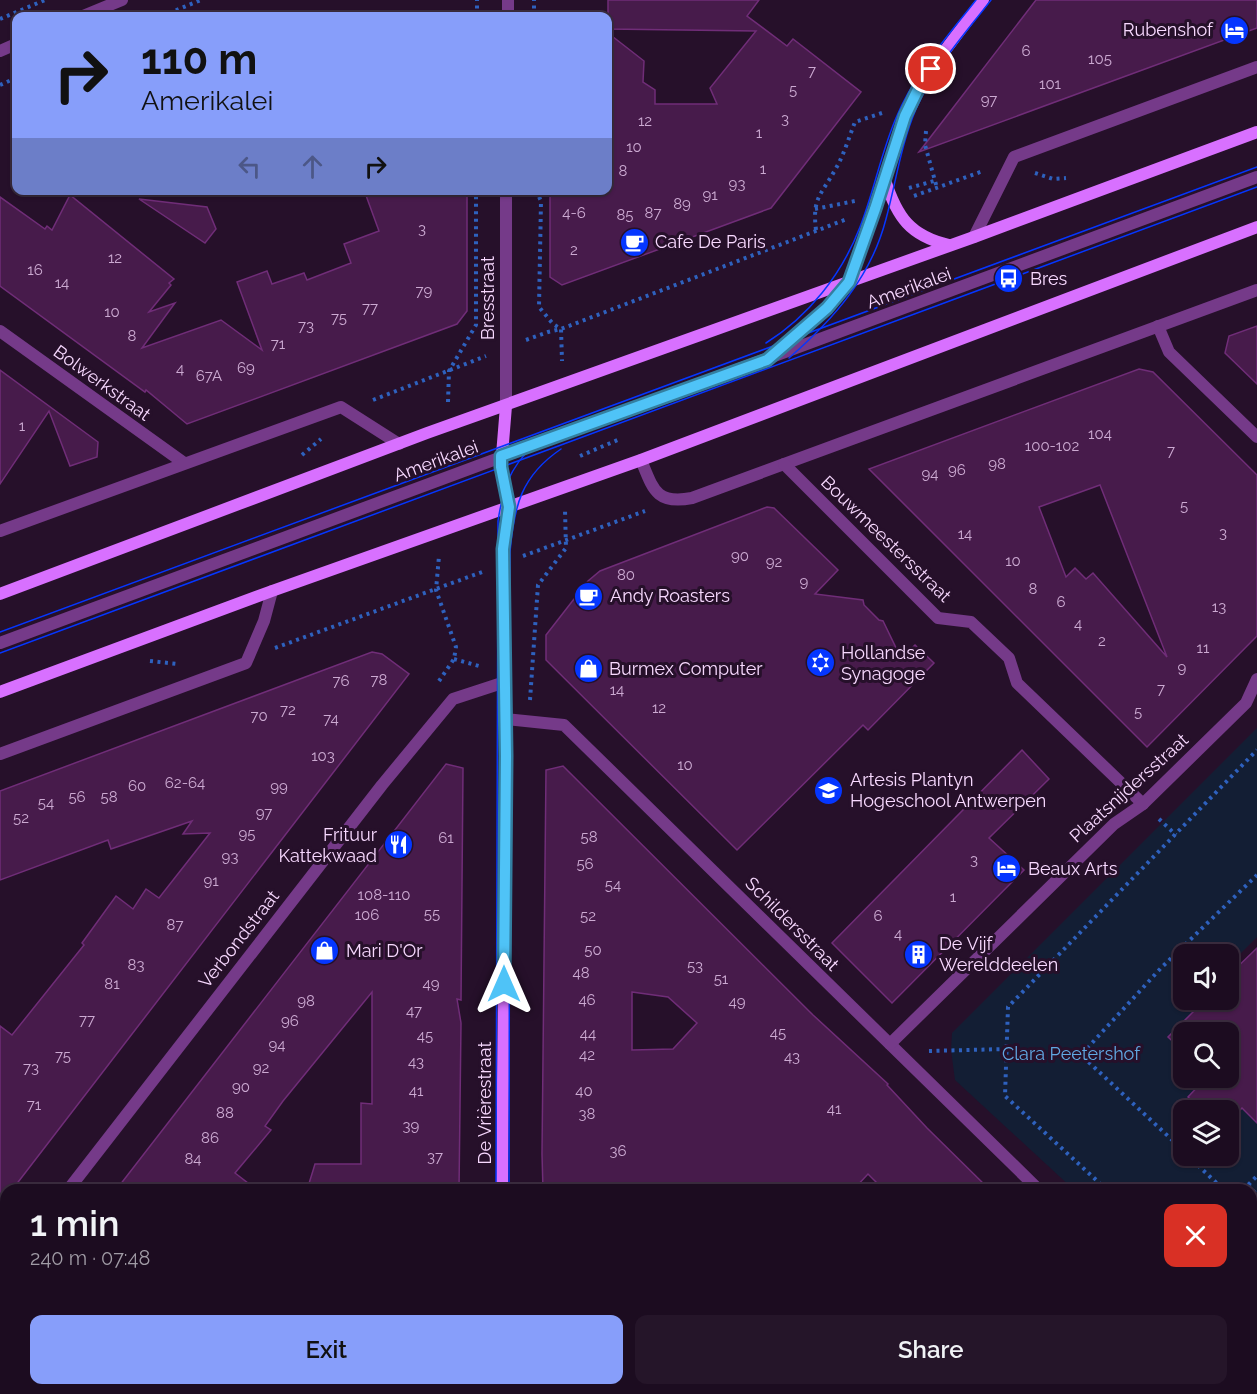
<!DOCTYPE html>
<html lang="en">
<head>
<meta charset="utf-8">
<style>
  :root { --surface:#1c0c20; --page:#251529; --text:#f1f3f6; --muted:#a09ba5; --line:#3a2c3e; --accent:#879efa }
  body { margin:0; font-family:Raleway,sans-serif; background:var(--page); color:var(--text); height:100vh; display:flex; flex-direction:column; font-size:22px; white-space:nowrap }
  * { box-sizing:border-box; margin:0 }
  p { font-size:20px; color:var(--muted) }
  .icon { flex:none; width:33px; height:33px; fill:none; stroke:currentColor; stroke-width:2; stroke-linecap:round; stroke-linejoin:round }
  .map { position:relative; flex:1; overflow:hidden }
  .panel { position:absolute; left:0px; top:1184px; width:1257px; height:212px; display:flex; flex-direction:column; background:var(--surface); border-radius:18px 18px 0 0; box-shadow:0 2px 4px #0004,0 0 0 2px var(--line) }
  .panel>* { flex:none }
  .banner { position:absolute; left:12px; top:12px; width:600px; height:183px; border-radius:12px; box-shadow:0 2px 4px #0004,0 0 0 2px var(--line); background:#879efa; color:#111; overflow:hidden }
  .fabs { position:absolute; left:1173px; top:944px; display:grid; gap:12px }
  .fabs a { display:grid; place-items:center; width:66px; height:66px; border-radius:12px; background:var(--surface); box-shadow:0 2px 4px #0004,0 0 0 2px var(--line); font-size:30px }
  .pin { position:absolute; display:grid; place-items:center; width:51px; height:51px; color:#fff; margin:-26px; border:3px solid #fff; border-radius:50%; box-shadow:0 2px 6px #0007 }
  .me { position:absolute; width:66px; margin:-33px; rotate:0deg; stroke-linejoin:round; filter:drop-shadow(0 0 4px #0008) }
  .turn { display:flex; align-items:center; gap:21px; height:126px; padding:0 30px; font-size:27px }
  .turn .icon { width:78px; height:78px; stroke-width:2.5 }
  .turn b { display:block; font-size:42px; line-height:51px }
  .lanes { display:flex; align-items:center; height:57px; padding:0 30px; background:#0003; justify-content:center; gap:30px; direction:ltr }
  .lanes .off { opacity:.35 }
  .round { display:grid; place-items:center; flex:none; width:63px; height:63px; border-radius:12px; background:var(--page) }
  .headline { display:flex; align-items:center; justify-content:space-between; height:102px; padding:0 30px }
  h1 { font-size:36px; font-weight:600; line-height:45px }
  .cta { display:flex; gap:12px; margin-top:auto; padding:12px 30px }
  .cta a { flex:1; height:69px; border-radius:12px; background:var(--accent); color:#111; font-size:24px; font-weight:600; line-height:69px; text-align:center }
  .cta a+a { background:var(--page); color:var(--text) }
  .map>svg:first-child { display:block }
</style>
</head>
<body>
<div class="map">
<svg width="1257" height="1394" viewBox="0 0 1257 1394">
  <rect width="100%" height="100%" fill="#26102a"/>
  <polygon fill="#131e34" points="1257,728 1257,937 1236,958 1241,964 1229,976 1228,954 1184,954 1184,999 1206,999 1168,1037 1183,1052 1184,1077 1202,1077 1204,1079 1188,1097 1202,1110 1184,1110 1184,1155 1228,1155 1228,1110 1218,1110 1227,1101 1238,1112 1242,1108 1257,1123 1257,1364 1251,1358 1251,1190 1073,1189 955,1080 951,1050 952,1033"/>
  <g fill="#471b4b" stroke="#702d78" stroke-width="1.5" fill-rule="evenodd">
    <polygon points="608,0 759,0 747,16 787,46 793,39 861,92 771,208 562,285 550,277 550,190 608,190 608,33 644,61 643,82 655,90 655,104 717,104 710,88 756,31 608,29"/>
    <polygon points="1036,0 1257,0 1257,28 919,152"/>
    <polygon points="364,190 467,190 467,311 457,324 187,424 146,390 145,392 0,286 0,197 45,229 47,226 52,230 70,195 174,279 169,283 171,285 149,312 175,303 142,348 221,320 262,350 237,282 267,271 272,284 304,273 307,280 351,263 344,244 379,231"/>
    <polygon points="139,199 207,207 216,229 205,243"/>
    <polygon points="1257,326 1257,384 1225,353 1229,336"/>
    <path d="M 1139,369 L 1153,372 L 1257,475 L 1257,636 L 1147,747 L 869,469 ZM 1100,485 L 1167,657 L 1093,573 L 1086,579 L 1075,568 L 1066,577 L 1039,507 Z"/>
    <polygon points="0,370 98,442 97,457 70,466 49,411 0,484"/>
    <polygon points="767,507 774,508 838,570 815,594 863,600 864,605 879,620 883,621 901,658 915,645 934,663 868,730 863,725 737,850 546,660 546,635 588,581 600,571"/>
    <polygon points="372,652 382,654 409,674 12,1190 6,1190 6,1197 0,1205 0,1026 12,1035 84,945 82,943 116,896 133,909 146,889 159,898 210,833 183,834 192,821 111,849 108,840 0,880 0,791"/>
    <polygon points="1022,750 1049,779 989,838 1024,870 892,1003 832,943"/>
    <polygon points="446,764 463,768 461,1000 457,999 461,1023 459,1190 307,1190 315,1164 361,1164 361,1103 372,1104 372,992 283,1101 265,1126 271,1130 235,1173 257,1190 116,1190"/>
    <path d="M 563,766 L 813,1015 L 888,1084 L 887,1085 L 927,1128 L 990,1190 L 884,1190 L 868,1174 L 853,1190 L 543,1190 L 542,1154 L 546,770 ZM 632,992 L 668,997 L 697,1023 L 673,1049 L 632,1050 Z"/>
    <polygon points="1257,948 1257,1123 1242,1108 1238,1112 1227,1101 1218,1110 1202,1110 1188,1097 1204,1080 1201,1077 1228,1077 1228,1032 1184,1032 1184,1052 1168,1037 1206,999 1228,999 1228,976"/>
  </g>
  <g fill="none" stroke-linecap="round" stroke-linejoin="round">
    <g stroke="#2e61be" stroke-width="4" stroke-dasharray="3 4.5" stroke-linecap="butt">
      <polyline points="162,16 201,0"/>
      <polyline points="477,16 477,0"/>
      <polyline points="534,16 534,0"/>
      <polyline points="0,19 45,0"/>
      <polyline points="0,85 16,78"/>
      <polyline points="926,131 925,145 937,188"/>
      <polyline points="1035,173 1053,179 1066,178"/>
      <polyline points="909,188 934,181"/>
      <polyline points="536,190 541,201 539,307 553,324 561,329 562,361"/>
      <polyline points="914,196 983,171"/>
      <polyline points="815,209 855,201"/>
      <path d="M 816,230 C 812,198 821,195 835,170 C 844,155 849,137 855,122 L 885,112"/>
      <polyline points="526,340 548,332 561,329 847,219"/>
      <polyline points="373,400 486,356"/>
      <polyline points="448,402 449,371 476,325 476,190"/>
      <polyline points="302,455 321,439"/>
      <polyline points="580,456 620,439"/>
      <polyline points="523,556 645,511"/>
      <polyline points="275,648 482,572"/>
      <polyline points="454,659 479,666"/>
      <polyline points="150,661 178,664"/>
      <polyline points="439,681 454,659 456,647 436,590 439,556"/>
      <polyline points="530,700 538,585 566,548 565,510"/>
      <polyline points="1159,819 1176,835"/>
      <polyline points="929,1051 1006,1049"/>
      <polyline points="1184,1151 1081,1055 1161,968 1257,875"/>
      <polyline points="1187,1155 1224,1190"/>
      <polyline points="1248,1185 1257,1195"/>
      <polyline points="1107,1190 1005,1096 1008,1007 1257,750"/>
      <polyline points="1243,1190 1257,1176"/>
      <polyline points="1251,1284 1257,1278"/>
      <polyline points="1251,1316 1257,1322"/>
      <polyline points="1251,1370 1257,1363"/>
    </g>
    <g stroke="#753a89" stroke-width="12">
      <polyline points="775,354 827,308 849,282"/>
      <polyline points="0,643 1257,177"/>
    </g>
    <g stroke="#753a89" stroke-width="12">
      <polyline points="83,16 122,0"/>
      <polyline points="508,16 508,0"/>
      <polyline points="0,51 16,44"/>
      <polyline points="974,237 1014,157 1257,67"/>
      <polyline points="1158,326 1169,352 1257,437"/>
      <polyline points="0,331 184,463"/>
      <polyline points="506,406 506,190"/>
      <path d="M 641,460 C 653,489 656,505 692,498 L 1257,290"/>
      <polyline points="784,464 938,618 971,622 1009,658 1017,683 1143,804"/>
      <polyline points="0,531 341,407 399,444"/>
      <polyline points="505,719 564,725 1039,1190"/>
      <polyline points="0,754 246,663 264,621 272,591"/>
      <polyline points="890,1044 1114,824 1143,804 1246,703 1257,679"/>
      <polyline points="68,1190 382,785 453,699 505,682"/>
      <polyline points="0,1277 6,1269"/>
      <polyline points="0,1360 6,1360"/>
      <polyline points="1072,1389 1073,1394"/>
      <polyline points="1241,1389 1246,1394"/>
    </g>
    <g stroke="#d870ff" stroke-width="12">
      <path d="M 885,180 C 897,217 910,236 949,245"/>
      <polyline points="849,282 875,209 905,116 922,81 983,0"/>
      <polyline points="0,594 427,433 974,237 1257,132"/>
      <polyline points="0,692 272,591 641,460 1257,227"/>
      <polyline points="502,1190 506,756 503,549 509,507 501,467 506,406"/>
      <polyline points="501,1394 501,1389"/>
    </g>
    <g stroke="#0536ff" stroke-width="1.5">
      <path d="M 766,343 C 809,316 842,274 860,227 C 874,191 881,153 896,118 C 914,74 947,37 976,0"/>
      <path d="M 789,358 C 834,319 871,277 886,219 C 896,182 901,144 916,109 C 934,68 964,35 991,0"/>
      <polyline points="0,632 1257,167"/>
      <polyline points="0,653 1257,187"/>
      <path d="M 496,1190 L 498,521 C 504,481 514,458 548,434"/>
      <path d="M 509,1190 L 510,552 C 514,506 521,476 561,449"/>
      <polyline points="495,1394 495,1389"/>
      <polyline points="508,1394 508,1389"/>
    </g>
  </g>
  <g fill="none" stroke-linecap="round" stroke-linejoin="round">
    <defs>
      <polyline id="route" points="504,984 506,756 503,549 509,507 501,467 501,456 767,360 827,308 849,282 875,209 905,116 922,81 931,69"/>
    </defs>
    <use href="#route" stroke="#337fa1" stroke-width="15"/>
    <use href="#route" stroke="#4fc3f7" stroke-width="10"/>
  </g>
  <defs>
    <symbol id="hotel-disc" viewBox="-11 -11 22 22"><circle r="9.5" fill="#0536ff" stroke="#26102a"/><path d="M-6-4.5h1.5V1H6V5H4.5V3h-9V5H-6ZM-4 0a1.8 1.8 0 1 1 3.6 0ZM.5 0V-2.5h3Q6-2.5 6 0Z" fill="#fff"/></symbol>
    <symbol id="cafe-disc" viewBox="-11 -11 22 22"><circle r="9.5" fill="#0536ff" stroke="#26102a"/><path d="M-5.5-4.5H6V0H3Q3 3.5 0 3.5H-2.5Q-5.5 3.5-5.5 0ZM3-3.2v2h1.7v-2ZM-6 4.5H4V6H-6Z" fill="#fff"/></symbol>
    <symbol id="bus-disc" viewBox="-11 -11 22 22"><circle r="9.5" fill="#0536ff" stroke="#26102a"/><path d="M-5-6H5V4H4V6H2V4H-2V6H-4V4H-5ZM-3.5-4V0h7V-4ZM-3.5 1.2v1.5H-2V1.2ZM2 1.2v1.5H3.5V1.2Z" fill="#fff"/></symbol>
    <symbol id="synagogue-disc" viewBox="-11 -11 22 22"><circle r="9.5" fill="#0536ff" stroke="#26102a"/><path d="M0-6.5L5.6 3.2H-5.6ZM0 6.5L5.6-3.2H-5.6Z" fill="#fff"/></symbol>
    <symbol id="shop-disc" viewBox="-11 -11 22 22"><circle r="9.5" fill="#0536ff" stroke="#26102a"/><path d="M-5-2.5h2.3a2.7 3.5 0 0 1 5.4 0H5L5.5 6h-11ZM-1.5-2.5h3a1.5 2.3 0 0 0-3 0Z" fill="#fff"/></symbol>
    <symbol id="school-disc" viewBox="-11 -11 22 22"><circle r="9.5" fill="#0536ff" stroke="#26102a"/><path d="M0-5L7-2L0 1L-7-2ZM-4 1L0 2.5L4 1V4Q0 6-4 4Z" fill="#fff"/></symbol>
    <symbol id="restaurant-disc" viewBox="-11 -11 22 22"><circle r="9.5" fill="#0536ff" stroke="#26102a"/><path d="M-5-6h1v4h1v-4h1v4h1v-4h1v5L-1.5 .5V6h-2V.5L-5-1ZM5-6V6H3V1.5H1.5Q1.5-4 5-6Z" fill="#fff"/></symbol>
    <symbol id="building-disc" viewBox="-11 -11 22 22"><circle r="9.5" fill="#0536ff" stroke="#26102a"/><path d="M-4-6H4V6H1V3H-1V6H-4ZM-2.5-4.3h1.7v1.8h-1.7ZM.8-4.3h1.7v1.8H.8ZM-2.5-1h1.7V.8h-1.7ZM.8-1h1.7V.8H.8Z" fill="#fff"/></symbol>
  </defs>
  <g fill-rule="evenodd">
    <use href="#hotel-disc" x="1218" y="14" width="33" height="33"/>
    <use href="#cafe-disc" x="618" y="226" width="33" height="33"/>
    <use href="#bus-disc" x="992" y="262" width="33" height="33"/>
    <use href="#cafe-disc" x="572" y="580" width="33" height="33"/>
    <use href="#synagogue-disc" x="804" y="646" width="33" height="33"/>
    <use href="#shop-disc" x="572" y="652" width="33" height="33"/>
    <use href="#school-disc" x="812" y="774" width="33" height="33"/>
    <use href="#restaurant-disc" x="382" y="828" width="33" height="33"/>
    <use href="#hotel-disc" x="990" y="852" width="33" height="33"/>
    <use href="#shop-disc" x="308" y="934" width="33" height="33"/>
    <use href="#building-disc" x="902" y="938" width="33" height="33"/>
  </g>
  <g text-anchor="middle" stroke-width="6" stroke-linejoin="round" paint-order="stroke">
    <g font-size="15" fill="#ccaad2">
      <text x="1026" y="56">6</text>
      <text x="1100" y="64">105</text>
      <text x="812" y="76">7</text>
      <text x="1050" y="89">101</text>
      <text x="793" y="95">5</text>
      <text x="989" y="105">97</text>
      <text x="785" y="124">3</text>
      <text x="645" y="126">12</text>
      <text x="759" y="138">1</text>
      <text x="634" y="152">10</text>
      <text x="763" y="174">1</text>
      <text x="623" y="176">8</text>
      <text x="737" y="189">93</text>
      <text x="710" y="200">91</text>
      <text x="682" y="209">89</text>
      <text x="574" y="218">4-6</text>
      <text x="653" y="218">87</text>
      <text x="625" y="220">85</text>
      <text x="422" y="234">3</text>
      <text x="574" y="255">2</text>
      <text x="115" y="263">12</text>
      <text x="35" y="275">16</text>
      <text x="62" y="288">14</text>
      <text x="424" y="296">79</text>
      <text x="370" y="313">77</text>
      <text x="112" y="317">10</text>
      <text x="339" y="323">75</text>
      <text x="306" y="331">73</text>
      <text x="132" y="341">8</text>
      <text x="278" y="349">71</text>
      <text x="246" y="373">69</text>
      <text x="180" y="374">4</text>
      <text x="209" y="381">67A</text>
      <text x="22" y="431">1</text>
      <text x="1100" y="439">104</text>
      <text x="1052" y="451">100-102</text>
      <text x="1171" y="456">7</text>
      <text x="997" y="469">98</text>
      <text x="957" y="475">96</text>
      <text x="930" y="479">94</text>
      <text x="1184" y="511">5</text>
      <text x="1223" y="538">3</text>
      <text x="965" y="539">14</text>
      <text x="740" y="561">90</text>
      <text x="1013" y="566">10</text>
      <text x="774" y="567">92</text>
      <text x="626" y="580">80</text>
      <text x="804" y="587">9</text>
      <text x="1033" y="594">8</text>
      <text x="1061" y="607">6</text>
      <text x="1219" y="612">13</text>
      <text x="1078" y="629">4</text>
      <text x="1102" y="646">2</text>
      <text x="1203" y="653">11</text>
      <text x="1182" y="673">9</text>
      <text x="379" y="685">78</text>
      <text x="341" y="686">76</text>
      <text x="1161" y="694">7</text>
      <text x="617" y="695">14</text>
      <text x="659" y="713">12</text>
      <text x="288" y="715">72</text>
      <text x="1138" y="717">5</text>
      <text x="259" y="721">70</text>
      <text x="331" y="724">74</text>
      <text x="323" y="761">103</text>
      <text x="685" y="770">10</text>
      <text x="185" y="788">62-64</text>
      <text x="137" y="791">60</text>
      <text x="279" y="792">99</text>
      <text x="77" y="802">56</text>
      <text x="109" y="802">58</text>
      <text x="46" y="808">54</text>
      <text x="264" y="818">97</text>
      <text x="21" y="823">52</text>
      <text x="247" y="839">95</text>
      <text x="589" y="842">58</text>
      <text x="446" y="843">61</text>
      <text x="230" y="862">93</text>
      <text x="974" y="865">3</text>
      <text x="585" y="869">56</text>
      <text x="211" y="886">91</text>
      <text x="613" y="890">54</text>
      <text x="384" y="900">108-110</text>
      <text x="953" y="902">1</text>
      <text x="432" y="919">55</text>
      <text x="367" y="920">106</text>
      <text x="588" y="921">52</text>
      <text x="878" y="921">6</text>
      <text x="175" y="930">87</text>
      <text x="898" y="939">4</text>
      <text x="593" y="955">50</text>
      <text x="136" y="970">83</text>
      <text x="695" y="971">53</text>
      <text x="581" y="978">48</text>
      <text x="721" y="984">51</text>
      <text x="112" y="989">81</text>
      <text x="431" y="989">49</text>
      <text x="587" y="1005">46</text>
      <text x="306" y="1006">98</text>
      <text x="737" y="1007">49</text>
      <text x="414" y="1016">47</text>
      <text x="87" y="1025">77</text>
      <text x="290" y="1026">96</text>
      <text x="778" y="1038">45</text>
      <text x="588" y="1039">44</text>
      <text x="425" y="1041">45</text>
      <text x="277" y="1050">94</text>
      <text x="587" y="1060">42</text>
      <text x="63" y="1061">75</text>
      <text x="792" y="1062">43</text>
      <text x="416" y="1067">43</text>
      <text x="31" y="1073">73</text>
      <text x="261" y="1073">92</text>
      <text x="241" y="1092">90</text>
      <text x="416" y="1096">41</text>
      <text x="584" y="1096">40</text>
      <text x="34" y="1110">71</text>
      <text x="834" y="1114">41</text>
      <text x="225" y="1118">88</text>
      <text x="587" y="1119">38</text>
      <text x="411" y="1131">39</text>
      <text x="210" y="1143">86</text>
      <text x="618" y="1156">36</text>
      <text x="435" y="1162">37</text>
      <text x="193" y="1164">84</text>
    </g>
    <g font-size="18" fill="#f8d9ff" stroke="#26102a" text-anchor="start">
      <text x="1213" y="36" text-anchor="end">Rubenshof</text>
      <text x="655" y="248">Cafe De Paris</text>
      <text x="1030" y="285">Bres</text>
      <text x="610" y="602">Andy Roasters</text>
      <text x="841" y="659">Hollandse<tspan x="841" dy="21">Synagoge</tspan></text>
      <text x="609" y="675">Burmex Computer</text>
      <text x="850" y="786">Artesis Plantyn<tspan x="850" dy="21">Hogeschool Antwerpen</tspan></text>
      <text x="377" y="841" text-anchor="end">Frituur<tspan x="377" dy="21">Kattekwaad</tspan></text>
      <text x="1028" y="875">Beaux Arts</text>
      <text x="939" y="950">De Vijf<tspan x="939" dy="21">Werelddeelen</tspan></text>
      <text x="346" y="957">Mari D'Or</text>
    </g>
    <g font-size="18" fill="#f8d9ff" stroke="#26102a">
      <text transform="translate(909 288) rotate(-20)" y="6">Amerikalei</text>
      <text transform="translate(488 298) rotate(-90)" y="6">Bresstraat</text>
      <text transform="translate(102 383) rotate(36)" y="6">Bolwerkstraat</text>
      <text transform="translate(436 461) rotate(-20)" y="6">Amerikalei</text>
      <text transform="translate(886 539) rotate(44)" y="6">Bouwmeestersstraat</text>
      <text transform="translate(1129 788) rotate(-42)" y="6">Plaatsnijdersstraat</text>
      <text transform="translate(792 924) rotate(45)" y="6">Schildersstraat</text>
      <text transform="translate(239 939) rotate(-52)" y="6">Verbondstraat</text>
      <text transform="translate(485 1103) rotate(-90)" y="6">De Vrièrestraat</text>
    </g>
    <g font-size="18" fill="#61a8e3" stroke="#26102a">
      <text x="1071" y="1060">Clara Peetershof</text>
    </g>
  </g>
</svg>
<div class="fabs">
<a><svg class="icon" aria-label="sound" viewBox="0 0 24 24"><path d="M4 9h4l5-4v14l-5-4H4zM17 9q2 3 0 6"/></svg></a>
<a><svg class="icon" aria-label="search" viewBox="0 0 24 24"><circle cx="10" cy="10" r="6"/><path d="M15 15l6 6"/></svg></a>
<a><svg class="icon" aria-label="layers" viewBox="0 0 24 24"><path d="M12 4l9 5-9 5-9-5zM3 14l9 5 9-5"/></svg></a>
</div>
<div class="pin" style="left:931px;top:69px;background:#d93025"><svg class="icon" aria-label="arrive" viewBox="0 0 24 24"><path d="M6 21V4h12l-3 4 3 4H6"/></svg></div>
<svg class="me" style="left:504px;top:984px" viewBox="-20 -20 40 40"><path d="M0-17L14 15 0 8-14 15z" fill="#4fc3f7" stroke="#fff" stroke-width="4"/></svg>
<div class="banner">
<div class="turn"><svg class="icon" aria-label="right" viewBox="0 0 24 24"><path d="M7 20v-9h11M14 6l5 5-5 5"/></svg><div><b>110 m</b>Amerikalei</div></div>
<div class="lanes"><svg class="icon off" aria-label="left" viewBox="0 0 24 24"><path d="M17 20v-9H6M10 6l-5 5 5 5"/></svg><svg class="icon off" aria-label="ahead" viewBox="0 0 24 24"><path d="M12 20V5M6 11l6-6 6 6"/></svg><svg class="icon" aria-label="right" viewBox="0 0 24 24"><path d="M7 20v-9h11M14 6l5 5-5 5"/></svg></div>
</div>
<section class="panel">
<div class="headline"><div><h1>1 min</h1><p>240 m · 07:48</p></div><a class="round" style="background:#d93025;color:#fff"><svg class="icon" aria-label="close" viewBox="0 0 24 24"><path d="M6 6l12 12M18 6L6 18"/></svg></a></div>
<div class="cta"><a>Exit</a><a>Share</a></div>
</section>
</div>
</body>
</html>
